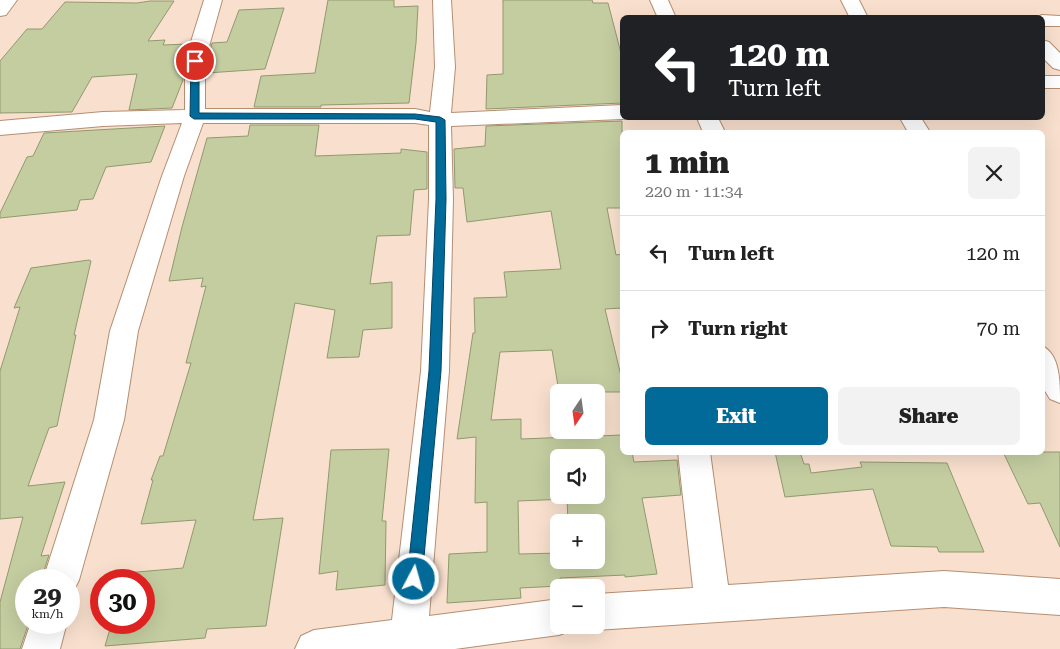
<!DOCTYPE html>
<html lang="en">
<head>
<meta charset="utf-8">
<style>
  :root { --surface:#fff; --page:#f2f2f2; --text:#222; --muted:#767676; --line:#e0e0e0; --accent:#026a98 }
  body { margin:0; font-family:"Roboto Serif",serif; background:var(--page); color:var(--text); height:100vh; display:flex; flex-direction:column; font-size:19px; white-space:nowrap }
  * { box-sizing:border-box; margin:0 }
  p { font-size:16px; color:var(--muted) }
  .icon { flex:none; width:28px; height:28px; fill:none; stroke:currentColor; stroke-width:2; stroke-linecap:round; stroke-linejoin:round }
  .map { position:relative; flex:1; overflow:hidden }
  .panel { position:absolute; left:620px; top:130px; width:425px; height:325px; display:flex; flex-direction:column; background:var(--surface); border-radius:8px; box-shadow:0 5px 20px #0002 }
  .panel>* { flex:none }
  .banner { position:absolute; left:620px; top:15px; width:425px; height:105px; border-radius:8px; box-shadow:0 5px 20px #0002; background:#202124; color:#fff; overflow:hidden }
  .needle { width:32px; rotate:193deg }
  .controls { position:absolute; left:550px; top:384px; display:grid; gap:10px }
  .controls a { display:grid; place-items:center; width:55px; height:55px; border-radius:8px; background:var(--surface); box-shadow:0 5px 20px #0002; font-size:25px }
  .speed { position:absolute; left:15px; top:569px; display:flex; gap:10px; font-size:25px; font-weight:700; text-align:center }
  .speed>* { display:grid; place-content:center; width:65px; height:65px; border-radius:50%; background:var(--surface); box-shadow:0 5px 20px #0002; line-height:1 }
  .speed small { font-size:12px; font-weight:400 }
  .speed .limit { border:8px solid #d22; background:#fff; color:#111 }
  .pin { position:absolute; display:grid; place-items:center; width:42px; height:42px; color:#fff; margin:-21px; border:2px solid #fff; border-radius:50%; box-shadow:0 1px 5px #0007 }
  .me { position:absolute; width:55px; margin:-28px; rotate:6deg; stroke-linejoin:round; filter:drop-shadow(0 0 4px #0008) }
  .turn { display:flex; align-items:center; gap:18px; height:105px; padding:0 25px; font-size:22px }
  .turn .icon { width:65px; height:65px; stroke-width:2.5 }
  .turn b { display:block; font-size:35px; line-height:42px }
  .round { display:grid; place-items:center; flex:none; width:52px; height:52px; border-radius:8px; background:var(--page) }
  .overview { display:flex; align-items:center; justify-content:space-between; height:85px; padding:0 25px }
  h1 { font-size:30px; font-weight:800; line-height:38px }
  .button { display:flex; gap:10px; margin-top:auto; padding:10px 25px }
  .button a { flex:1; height:58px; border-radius:8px; background:var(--accent); color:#fff; font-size:20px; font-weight:800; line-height:58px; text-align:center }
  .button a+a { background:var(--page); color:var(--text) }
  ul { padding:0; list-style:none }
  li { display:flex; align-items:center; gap:15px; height:75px; padding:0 25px; border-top:1px solid var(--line) }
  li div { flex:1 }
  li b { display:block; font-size:19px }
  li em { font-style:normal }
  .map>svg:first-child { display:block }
</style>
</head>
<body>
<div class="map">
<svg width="1060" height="649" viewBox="0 0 1060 649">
  <rect width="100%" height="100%" fill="#f9e0ce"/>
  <g fill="#c4cda0" stroke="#91996e" fill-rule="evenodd">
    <polygon points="328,0 394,0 394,7 418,6 416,43 409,103 321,105 321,107 254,107 261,76 315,73"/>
    <polygon points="503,0 592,0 593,3 608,3 622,57 622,103 486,109 487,75 503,74"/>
    <polygon points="150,1 174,1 148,41 165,40 163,45 188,44 183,61 183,80 172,108 129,110 137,74 92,77 72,112 0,113 0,61 27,29 42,29 65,2 137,3"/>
    <polygon points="284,8 265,69 207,73 207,61 212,43 227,42 239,10"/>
    <path d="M 622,121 L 622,208 L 607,208 L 616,255 L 622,254 L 622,308 L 605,309 L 622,380 L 622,392 L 559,392 L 552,350 L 500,352 L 491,420 L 521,419 L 521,439 L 622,435 L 622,452 L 632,452 L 634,462 L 677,460 L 681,495 L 642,498 L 657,574 L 625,577 L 625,575 L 560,578 L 560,586 L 520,588 L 521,598 L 447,603 L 449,554 L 487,552 L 487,502 L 475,503 L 476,437 L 457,439 L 473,333 L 475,333 L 474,298 L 507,297 L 504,272 L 561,269 L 551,211 L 467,222 L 463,188 L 455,188 L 454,149 L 485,146 L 486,126 ZM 559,458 L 596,458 L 596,495 L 559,495 ZM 567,499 L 568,522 L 596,522 L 596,560 L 559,560 L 559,553 L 519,554 L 518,501 Z"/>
    <polygon points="250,125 319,125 315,156 401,153 401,149 427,152 427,189 414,190 410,235 377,236 370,284 392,282 392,328 363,330 359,357 327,358 335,310 295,303 253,520 283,518 266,626 207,629 205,638 105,646 112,622 144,622 144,580 124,580 126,573 183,568 196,520 141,524 153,480 151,480 160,456 163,456 191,363 186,363 206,286 201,287 203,278 169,281 182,227 207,138 248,136"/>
    <polygon points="165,126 151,162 106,167 93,199 80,200 77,210 0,218 0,213 27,157 33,156 44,133"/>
    <polygon points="89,260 91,261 74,335 76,335 57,426 49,428 28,486 65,482 41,556 49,555 41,580 26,580 26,622 29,622 20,649 0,649 0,602 23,517 0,519 0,371 20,307 14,308 31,268"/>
    <polygon points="389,449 382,521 386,521 385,585 336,590 338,571 319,574 331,450"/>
    <polygon points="775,452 800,452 804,464 809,464 811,473 862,467 860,462 947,463 984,552 939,552 937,547 891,546 873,489 785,497"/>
    <polygon points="1003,452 1060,452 1060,547 1040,503 1028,504"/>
  </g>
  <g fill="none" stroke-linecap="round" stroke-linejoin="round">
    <defs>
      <g id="minor">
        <polygon points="0,0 17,0 6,15 0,16"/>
        <polygon points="204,0 222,0 205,61 205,109 415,109 430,112 435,67 433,0 451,0 455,67 451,113 622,105 622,118 627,118 622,119 451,126 453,199 449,371 429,616 559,599 559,625 574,625 572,630 559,635 455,649 295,649 301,636 314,630 392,620 421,371 429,199 429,125 415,123 203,123 184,176 138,331 124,420 79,580 73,592 69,594 69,580 43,580 94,420 110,331 162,176 182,123 103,126 0,135 0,121 103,112 185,110 185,61"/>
        <polygon points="650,0 668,0 676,18 658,18"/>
        <polygon points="841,0 859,0 868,18 850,18"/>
        <polygon points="1042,15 1060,16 1060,26 1042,26 1042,18 1035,18"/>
        <polygon points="1042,40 1049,42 1060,53 1060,70 1053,68 1042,57"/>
        <rect x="1042" y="76" width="18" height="12"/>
        <polygon points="697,118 718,118 725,132 703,132"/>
        <polygon points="900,118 921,118 930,132 908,132"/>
        <path d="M 1042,346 C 1060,354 1060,382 1060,403 L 1050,399 L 1042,386 Z"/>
        <polygon points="678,452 710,452 728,585 944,571 1060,579 1060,615 944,607 596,630 584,625 596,625 596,594 693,588"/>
        <polygon points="31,622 67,622 60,649 22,649"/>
      </g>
    </defs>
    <use href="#minor" stroke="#b58e72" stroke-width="2"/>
    <use href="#minor" fill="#fff" fill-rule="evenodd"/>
  </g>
  <polygon fill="#026a98" stroke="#014563" points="195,59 199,61 199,113 415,114 440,117 445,120 446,199 441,371 422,579 420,585 414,587 409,585 407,579 429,371 436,199 436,122 415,119 194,119 190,116 191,61"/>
</svg>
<div class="controls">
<a><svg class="needle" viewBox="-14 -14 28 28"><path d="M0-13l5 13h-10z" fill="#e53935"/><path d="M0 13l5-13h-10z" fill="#767676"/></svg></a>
<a><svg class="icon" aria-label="sound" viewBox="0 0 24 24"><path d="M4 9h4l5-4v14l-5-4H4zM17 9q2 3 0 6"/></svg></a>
<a>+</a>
<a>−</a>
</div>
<div class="speed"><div>29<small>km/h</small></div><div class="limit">30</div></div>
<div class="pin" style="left:195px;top:61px;background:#d93025"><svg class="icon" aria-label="arrive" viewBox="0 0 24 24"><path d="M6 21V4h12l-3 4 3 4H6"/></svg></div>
<svg class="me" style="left:414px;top:579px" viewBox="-20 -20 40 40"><circle r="17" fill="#026a98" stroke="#fff" stroke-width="3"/><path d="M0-11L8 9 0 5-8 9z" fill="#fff"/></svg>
<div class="banner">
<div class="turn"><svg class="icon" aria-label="left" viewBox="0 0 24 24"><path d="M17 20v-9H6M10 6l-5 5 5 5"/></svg><div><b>120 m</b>Turn left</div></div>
</div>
<section class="panel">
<div class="overview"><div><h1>1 min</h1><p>220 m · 11:34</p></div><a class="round"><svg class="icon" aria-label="close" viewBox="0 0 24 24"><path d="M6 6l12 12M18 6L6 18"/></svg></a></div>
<ul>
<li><svg class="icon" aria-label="left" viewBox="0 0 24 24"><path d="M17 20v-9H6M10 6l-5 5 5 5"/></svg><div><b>Turn left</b></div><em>120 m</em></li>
<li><svg class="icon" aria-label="right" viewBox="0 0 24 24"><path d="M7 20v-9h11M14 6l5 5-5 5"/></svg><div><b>Turn right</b></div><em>70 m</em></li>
</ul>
<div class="button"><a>Exit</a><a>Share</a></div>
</section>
</div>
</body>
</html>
